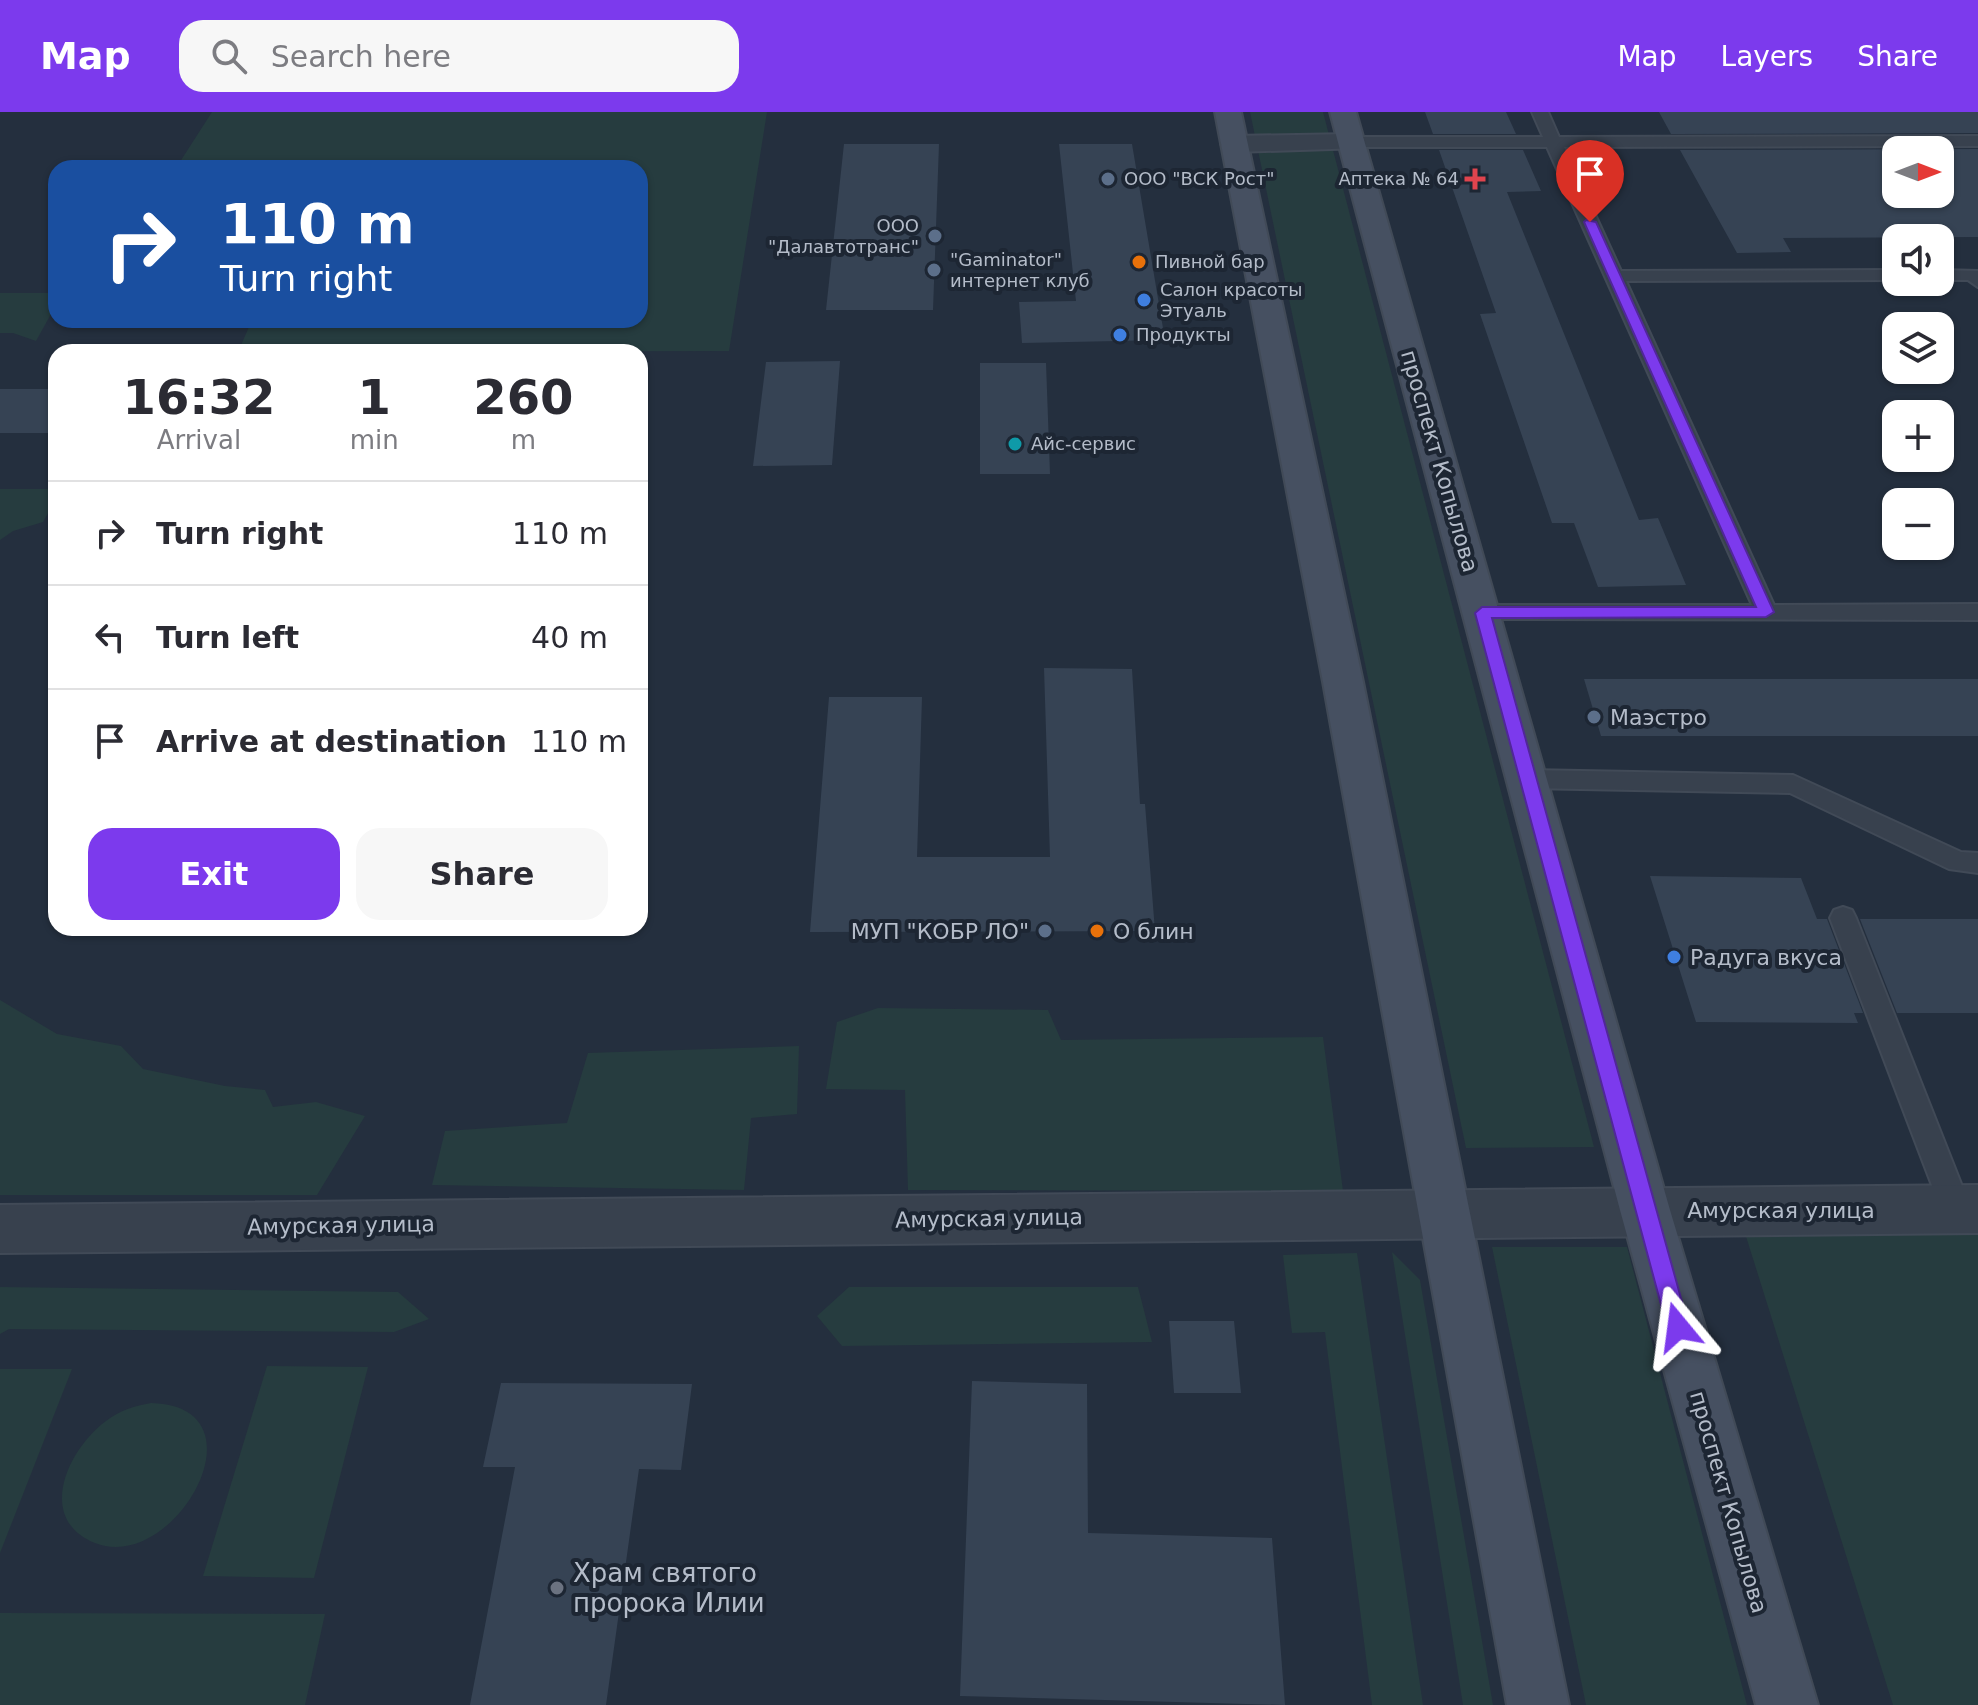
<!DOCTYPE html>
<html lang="en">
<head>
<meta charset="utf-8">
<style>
  :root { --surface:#fff; --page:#f7f7f7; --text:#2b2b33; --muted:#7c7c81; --line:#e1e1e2; --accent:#7c3aed }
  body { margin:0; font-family:"DejaVu Sans",sans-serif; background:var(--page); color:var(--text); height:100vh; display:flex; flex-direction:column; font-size:30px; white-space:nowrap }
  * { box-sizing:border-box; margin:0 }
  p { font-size:26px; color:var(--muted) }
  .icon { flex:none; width:44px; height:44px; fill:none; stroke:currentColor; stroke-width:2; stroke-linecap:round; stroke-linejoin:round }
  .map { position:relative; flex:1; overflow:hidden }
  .panel { position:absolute; left:48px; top:232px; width:600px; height:592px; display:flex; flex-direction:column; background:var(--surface); border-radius:24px; box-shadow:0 2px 6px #0004 }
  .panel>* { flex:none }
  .guide { position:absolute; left:48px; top:48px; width:600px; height:168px; border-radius:24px; box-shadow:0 2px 6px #0004; background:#1a4fa0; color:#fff; overflow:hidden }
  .needle { width:52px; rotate:90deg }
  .fabs { position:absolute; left:1882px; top:24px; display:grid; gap:16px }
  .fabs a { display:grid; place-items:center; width:72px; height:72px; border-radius:16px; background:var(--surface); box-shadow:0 2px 6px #0004; font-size:40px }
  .pin { position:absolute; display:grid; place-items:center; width:68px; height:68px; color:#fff; margin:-82px -34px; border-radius:50% 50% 50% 0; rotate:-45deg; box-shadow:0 0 8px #0007 }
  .pin .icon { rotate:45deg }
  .me { position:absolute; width:88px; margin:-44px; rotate:344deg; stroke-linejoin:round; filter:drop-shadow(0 0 6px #0008) }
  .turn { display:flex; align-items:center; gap:28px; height:168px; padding:0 40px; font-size:36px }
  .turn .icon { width:104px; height:104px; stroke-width:2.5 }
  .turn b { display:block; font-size:56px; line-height:68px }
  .eta { display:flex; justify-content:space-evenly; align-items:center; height:136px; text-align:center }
  .eta b { font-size:48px; font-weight:600; line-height:56px }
  .action { display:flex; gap:16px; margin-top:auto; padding:16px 40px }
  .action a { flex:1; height:92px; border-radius:24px; background:var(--accent); color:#fff; font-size:32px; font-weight:600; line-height:92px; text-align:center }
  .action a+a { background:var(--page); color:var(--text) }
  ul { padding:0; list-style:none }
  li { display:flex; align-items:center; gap:24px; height:104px; padding:0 40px; border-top:2px solid var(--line) }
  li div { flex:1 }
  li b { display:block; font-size:30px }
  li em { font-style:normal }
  header { display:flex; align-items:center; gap:48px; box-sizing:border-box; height:112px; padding:0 40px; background:var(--accent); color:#fff }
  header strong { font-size:38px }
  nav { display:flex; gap:44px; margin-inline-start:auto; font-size:28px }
  .search { width:560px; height:72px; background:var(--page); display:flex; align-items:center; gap:20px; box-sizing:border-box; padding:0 28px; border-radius:24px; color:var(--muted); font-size:30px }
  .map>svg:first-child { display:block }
</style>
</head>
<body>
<header>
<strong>Map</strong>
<div class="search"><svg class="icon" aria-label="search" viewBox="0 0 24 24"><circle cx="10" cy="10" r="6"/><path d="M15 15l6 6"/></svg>Search here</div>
<nav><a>Map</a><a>Layers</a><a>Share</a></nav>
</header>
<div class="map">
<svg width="1978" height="1593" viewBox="0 0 1978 1593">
  <rect width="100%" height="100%" fill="#242f3e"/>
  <g fill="#263c3f">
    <polygon points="212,0 767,0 729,239 238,240 252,208 640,208 640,56 176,56"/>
    <polygon points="1250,0 1323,0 1594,1035 1466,1036"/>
    <polygon points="0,181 56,181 56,193 36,229 13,221 0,221"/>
    <polygon points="0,377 56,377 56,387 43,410 13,419 0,428"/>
    <polygon points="0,888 57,922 121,934 143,957 225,974 265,978 273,995 316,990 365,1004 317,1083 0,1083"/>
    <polygon points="878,896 1048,898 1061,928 1323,925 1343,1079 908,1078 905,978 826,977 837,910"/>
    <polygon points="799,934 797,1002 751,1006 744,1078 432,1073 445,1019 567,1011 588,941"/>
    <polygon points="1978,1112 1978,1593 1893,1593 1744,1118"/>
    <polygon points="1492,1135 1627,1135 1747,1593 1586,1593"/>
    <polygon points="1392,1140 1420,1168 1493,1593 1463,1593"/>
    <polygon points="1357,1141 1423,1593 1372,1593 1325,1220 1292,1221 1283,1143"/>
    <polygon points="0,1175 398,1180 429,1207 394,1220 9,1217 0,1222"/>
    <polygon points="849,1175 1138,1175 1152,1230 842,1234 817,1204"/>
    <polygon points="267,1254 368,1255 314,1466 203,1464"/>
    <polygon points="0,1257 72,1257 0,1441"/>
    <path d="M 151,1291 C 270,1294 174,1463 95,1431 C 35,1407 68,1337 106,1309 C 120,1298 135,1294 151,1291 Z"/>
    <polygon points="0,1501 325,1502 305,1593 0,1593"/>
  </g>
  <g fill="#364354" fill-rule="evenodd">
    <polygon points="1425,0 1506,0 1516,22 1433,22"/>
    <polygon points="1659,0 1978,0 1978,21 1671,22"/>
    <polygon points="844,32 939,32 933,198 826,198"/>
    <polygon points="1059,32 1132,32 1165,228 1022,231 1019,190 1076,189"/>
    <path d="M 1978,37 L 1978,125 L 1783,126 L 1791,140 L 1737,141 L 1680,38 ZM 1896,38 L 1940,38 L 1940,82 L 1896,82 Z"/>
    <polygon points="1439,38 1523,38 1541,79 1507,80 1639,408 1658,406 1686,473 1598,475 1574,411 1552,411 1480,202 1496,201"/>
    <polygon points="840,249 832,353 753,354 766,250"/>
    <polygon points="980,251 1046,251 1050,362 980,362"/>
    <rect x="0" y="277" width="56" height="44"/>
    <polygon points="1044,556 1132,557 1140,692 1145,692 1155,819 810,820 829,585 922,585 917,745 1050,745"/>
    <polygon points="1584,567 1978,567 1978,624 1601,624"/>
    <polygon points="1650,764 1801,766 1817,807 1827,807 1863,901 1854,901 1858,911 1696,910"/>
    <polygon points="1860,807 1978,807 1978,901 1897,901"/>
    <polygon points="1169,1209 1234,1209 1241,1281 1174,1281"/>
    <polygon points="972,1269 1087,1272 1088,1421 1272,1426 1285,1593 960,1584"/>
    <polygon points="501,1271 692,1272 681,1358 639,1357 606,1593 470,1593 515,1355 483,1355"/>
  </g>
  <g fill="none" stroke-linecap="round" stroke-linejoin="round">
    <defs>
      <g id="lane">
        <polygon points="1532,0 1548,0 1559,25 1978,24 1978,34 1564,35 1621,159 1896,158 1896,168 1626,169 1774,493 1978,492 1978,508 1474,507 1471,501 1474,495 1482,493 1752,493 1547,35 1352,35 1344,30 1352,25 1543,25"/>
        <polygon points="1940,158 1978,159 1978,175 1968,168 1940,168"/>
        <polygon points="1528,658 1793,663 1961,740 1978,741 1978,761 1949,757 1790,681 1528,676 1519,674 1516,667 1519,660"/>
        <polygon points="1843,795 1852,798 1856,806 1971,1097 1967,1107 1956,1111 1945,1107 1941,1097 1830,806 1834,798"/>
      </g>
      <g id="street">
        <polygon points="1352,22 1362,24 1366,30 1362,36 1235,40 1225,38 1221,32 1225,26 1235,24"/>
        <polygon points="1978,1073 1978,1121 0,1141 0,1093"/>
      </g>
      <g id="secondary">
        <polygon points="1215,0 1241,0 1363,570 1569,1593 1507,1593 1323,570"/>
        <polygon points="1330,0 1356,0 1670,1098 1818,1593 1756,1593 1620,1098"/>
      </g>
    </defs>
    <use href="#lane" stroke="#414a57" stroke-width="4"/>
    <use href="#street" stroke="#414a57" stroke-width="4"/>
    <use href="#secondary" stroke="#414a57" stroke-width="4"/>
    <use href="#lane" fill="#38414e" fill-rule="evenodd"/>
    <use href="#street" fill="#38414e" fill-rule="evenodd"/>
    <use href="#secondary" fill="#465061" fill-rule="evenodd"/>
  </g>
  <polygon fill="#7c3aed" stroke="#51269a" stroke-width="2" points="1586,108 1596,110 1774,500 1766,505 1492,506 1689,1215 1686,1222 1678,1226 1670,1222 1667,1215 1475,501 1482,495 1756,495 1584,110"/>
  <g fill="#5c6f8a" stroke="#1d2633" stroke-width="3">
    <circle cx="1108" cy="67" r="8"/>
    <circle cx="935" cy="124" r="8"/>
    <circle cx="934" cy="158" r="8"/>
    <circle cx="1594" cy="605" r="8"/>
    <circle cx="1045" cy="819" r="8"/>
  </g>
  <path fill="#e0444e" stroke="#1d2633" stroke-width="3" d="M1471 55h8v8h8v8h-8v8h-8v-8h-8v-8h8z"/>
  <g fill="#e8710a" stroke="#1d2633" stroke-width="3">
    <circle cx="1139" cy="150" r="8"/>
    <circle cx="1097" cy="819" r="8"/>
  </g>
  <g fill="#3f7fe0" stroke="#1d2633" stroke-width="3">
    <circle cx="1144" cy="188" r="8"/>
    <circle cx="1120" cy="223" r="8"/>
    <circle cx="1674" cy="845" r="8"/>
  </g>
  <circle fill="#0f9aa8" stroke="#1d2633" stroke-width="3" cx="1015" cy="332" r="8"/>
  <circle fill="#6b7280" stroke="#1d2633" stroke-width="3" cx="557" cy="1476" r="8"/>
  <g text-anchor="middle" stroke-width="8" stroke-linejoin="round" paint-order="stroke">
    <g font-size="18" fill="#b4bcc9" stroke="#1d2633" text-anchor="start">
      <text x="1124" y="73">ООО "ВСК Рост"</text>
      <text x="1459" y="73" text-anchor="end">Аптека № 64</text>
      <text x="919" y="120" text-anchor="end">ООО<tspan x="919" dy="21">"Далавтотранс"</tspan></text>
      <text x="950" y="154">"Gaminator"<tspan x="950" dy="21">интернет клуб</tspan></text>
      <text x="1155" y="156">Пивной бар</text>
      <text x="1160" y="184">Салон красоты<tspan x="1160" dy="21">Этуаль</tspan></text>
      <text x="1136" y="229">Продукты</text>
      <text x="1031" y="338">Айс-сервис</text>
    </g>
    <g font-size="22" fill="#b4bcc9" stroke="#1d2633">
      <text transform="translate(1440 349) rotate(74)" y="8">проспект Копылова</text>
      <text x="1781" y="1106">Амурская улица</text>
      <text transform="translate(989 1106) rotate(-1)" y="8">Амурская улица</text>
      <text transform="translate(341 1113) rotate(-1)" y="8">Амурская улица</text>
      <text transform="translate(1729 1390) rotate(74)" y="8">проспект Копылова</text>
    </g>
    <g font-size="22" fill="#b4bcc9" stroke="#1d2633" text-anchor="start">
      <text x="1610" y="613">Маэстро</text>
      <text x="1029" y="827" text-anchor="end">МУП "КОБР ЛО"</text>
      <text x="1113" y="827">О блин</text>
      <text x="1690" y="853">Радуга вкуса</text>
    </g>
    <g font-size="26" fill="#b4bcc9" stroke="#1d2633" text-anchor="start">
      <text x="573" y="1470">Храм святого<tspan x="573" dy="30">пророка Илии</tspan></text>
    </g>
  </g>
</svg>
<div class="fabs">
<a><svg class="needle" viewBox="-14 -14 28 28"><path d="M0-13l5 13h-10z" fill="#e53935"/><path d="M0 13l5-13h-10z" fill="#7c7c81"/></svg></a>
<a><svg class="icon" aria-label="sound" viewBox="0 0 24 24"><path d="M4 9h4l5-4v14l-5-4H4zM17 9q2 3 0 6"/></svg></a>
<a><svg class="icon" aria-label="layers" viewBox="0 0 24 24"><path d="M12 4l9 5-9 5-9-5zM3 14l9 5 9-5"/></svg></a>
<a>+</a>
<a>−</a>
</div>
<div class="pin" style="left:1590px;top:110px;background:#d93025"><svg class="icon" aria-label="arrive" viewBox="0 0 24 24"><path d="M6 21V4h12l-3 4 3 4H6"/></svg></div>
<svg class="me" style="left:1678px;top:1215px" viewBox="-20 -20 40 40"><path d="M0-17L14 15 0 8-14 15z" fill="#7c3aed" stroke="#fff" stroke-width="4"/></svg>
<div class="guide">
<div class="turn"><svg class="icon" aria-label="right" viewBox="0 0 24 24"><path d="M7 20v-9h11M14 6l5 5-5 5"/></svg><div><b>110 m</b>Turn right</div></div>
</div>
<section class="panel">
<div class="eta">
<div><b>16:32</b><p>Arrival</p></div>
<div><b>1</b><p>min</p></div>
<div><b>260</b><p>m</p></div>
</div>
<ul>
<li><svg class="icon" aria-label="right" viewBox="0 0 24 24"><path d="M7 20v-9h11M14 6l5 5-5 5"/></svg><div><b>Turn right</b></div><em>110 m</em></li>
<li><svg class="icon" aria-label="left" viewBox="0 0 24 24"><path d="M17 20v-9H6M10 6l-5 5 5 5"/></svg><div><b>Turn left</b></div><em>40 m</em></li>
<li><svg class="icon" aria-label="arrive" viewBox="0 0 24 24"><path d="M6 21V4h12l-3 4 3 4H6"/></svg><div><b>Arrive at destination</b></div><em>110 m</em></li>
</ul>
<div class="action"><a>Exit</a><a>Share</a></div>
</section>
</div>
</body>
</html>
